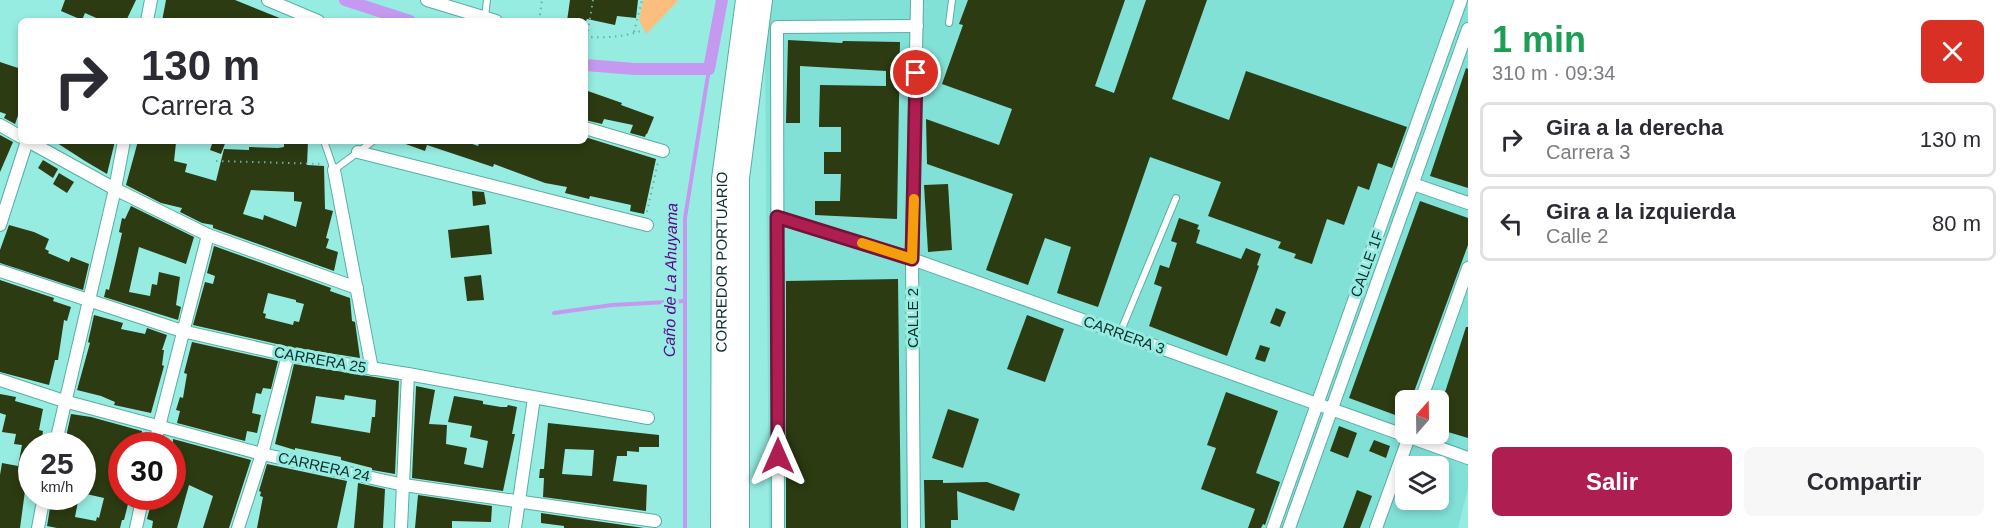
<!DOCTYPE html>
<html lang="es">
<head>
<meta charset="utf-8">
<style>
  :root { --surface:#fff; --page:#f7f7f7; --text:#2b2b33; --muted:#7c7c81; --line:#e1e1e2; --accent:#af1e51 }
  body { margin:0; font-family:Arial,sans-serif; background:var(--page); color:var(--text); height:100vh; display:flex; flex-direction:column; font-size:22px; white-space:nowrap }
  * { box-sizing:border-box; margin:0 }
  p { font-size:20px; color:var(--muted) }
  .icon { flex:none; width:33px; height:33px; fill:none; stroke:currentColor; stroke-width:2; stroke-linecap:round; stroke-linejoin:round }
  .map { position:relative; flex:1; overflow:hidden }
  .sheet { display:flex; flex-direction:column; background:var(--surface); width:540px }
  .sheet>* { flex:none }
  .banner { position:absolute; left:18px; top:18px; width:570px; height:126px; border-radius:9px; box-shadow:0 3px 9px #0003; background:#fff; color:var(--text); overflow:hidden }
  .needle { width:39px; rotate:20deg }
  .tools { position:absolute; left:1395px; top:390px; display:grid; gap:12px }
  .tools a { display:grid; place-items:center; width:54px; height:54px; border-radius:9px; background:var(--surface); box-shadow:0 3px 9px #0003; font-size:30px }
  .speed { position:absolute; left:18px; top:432px; display:flex; gap:12px; font-size:30px; font-weight:700; text-align:center }
  .speed>* { display:grid; place-content:center; width:78px; height:78px; border-radius:50%; background:var(--surface); box-shadow:0 3px 9px #0003; line-height:1 }
  .speed small { font-size:15px; font-weight:400 }
  .speed .limit { border:9px solid #d22; background:#fff; color:#111 }
  .pin { position:absolute; display:grid; place-items:center; width:51px; height:51px; color:#fff; margin:-26px; border:3px solid #fff; border-radius:50%; box-shadow:0 2px 6px #0007 }
  .me { position:absolute; width:66px; margin:-33px; rotate:0deg; stroke-linejoin:round; filter:drop-shadow(0 0 4px #0008) }
  .turn { display:flex; align-items:center; gap:21px; height:126px; padding:0 24px; font-size:27px }
  .turn .icon { width:78px; height:78px; stroke-width:2.5 }
  .turn b { display:block; font-size:42px; line-height:51px }
  .round { display:grid; place-items:center; flex:none; width:63px; height:63px; border-radius:9px; background:var(--page) }
  .overview { display:flex; align-items:center; justify-content:space-between; height:102px; padding:0 24px }
  h1 { font-size:36px; font-weight:800; line-height:45px; color:#1e9e55 }
  .button { display:flex; gap:12px; margin-top:auto; padding:12px 24px }
  .button a { flex:1; height:69px; border-radius:9px; background:var(--accent); color:#fff; font-size:24px; font-weight:800; line-height:69px; text-align:center }
  .button a+a { background:var(--page); color:var(--text) }
  ul { padding:0; list-style:none }
  li { display:flex; align-items:center; gap:18px; height:75px; margin:0 12px 9px; padding:0 12px; border:3px solid var(--line); border-radius:9px }
  li div { flex:1 }
  li b { display:block; font-size:22px }
  li em { font-style:normal }
  main { display:flex; flex:1; min-height:0 }
  .map>svg:first-child { display:block }
</style>
</head>
<body>
<main>
<div class="map">
<svg width="1468" height="528" viewBox="0 0 1468 528">
  <rect width="100%" height="100%" fill="#97ece2"/>
  <path fill="#82e1d7" fill-rule="evenodd" d="M 772,0 L 1468,0 L 1468,489 L 1458,528 L 769,528 L 765,49 ZM 1406,400 L 1438,400 L 1438,434 L 1406,434 ZM 1406,466 L 1438,466 L 1438,500 L 1406,500 Z"/>
  <polygon fill="#fcbe7c" points="643,0 679,0 646,34 639,20"/>
  <g fill="none" stroke-linecap="round" stroke-linejoin="round">
    <g stroke="#c599f0" stroke-width="4">
      <polyline points="554,313 612,305 685,301"/>
      <polyline points="685,528 685,218 709,69"/>
    </g>
    <g stroke="#c599f0" stroke-width="12">
      <polyline points="345,0 410,21"/>
      <polyline points="585,65 635,69 709,69 722,0"/>
    </g>
  </g>
  <g fill="#2c3b12" fill-rule="evenodd">
    <polygon points="65,0 136,0 126,21 103,21 85,13 82,20 61,11"/>
    <polygon points="166,0 235,0 287,21 162,21"/>
    <polygon points="570,0 638,0 636,18 617,16 615,25 587,19 586,21 567,21"/>
    <polygon points="968,0 1125,0 1095,86 1114,93 1146,0 1207,0 1172,99 1229,120 1246,71 1407,127 1392,168 1378,163 1369,190 1358,186 1344,225 1327,219 1312,264 1294,258 1296,254 1278,248 1281,242 1208,216 1221,182 1150,157 1098,307 1057,293 1071,247 1045,238 1028,285 986,270 1013,194 927,164 926,119 999,145 1012,109 942,84 963,25 959,24"/>
    <polygon points="788,40 842,43 843,41 900,42 897,219 815,215 815,201 840,201 841,174 824,174 824,152 841,152 841,127 819,127 820,85 886,86 886,71 800,66 800,123 786,123"/>
    <polygon points="0,62 21,69 21,95 18,104 21,105 21,107 15,124 4,118 6,114 0,112"/>
    <polygon points="1466,68 1468,69 1468,188 1430,176"/>
    <polygon points="585,90 622,103 621,105 654,117 647,134 646,134 645,137 630,133 633,125 604,119 602,124 585,120 585,111 588,102 585,100"/>
    <polygon points="0,135 13,142 0,172"/>
    <polygon points="585,137 656,159 644,214 630,211 631,205 590,196 589,199 565,193 567,187 545,183 494,164 493,167 427,145 425,151 400,142 464,141 478,146 480,141 585,141"/>
    <polygon points="54,141 115,141 107,174 85,161"/>
    <path d="M 138,141 L 176,143 L 174,161 L 187,164 L 185,172 L 216,181 L 224,149 L 249,150 L 249,147 L 278,148 L 284,147 L 284,141 L 308,141 L 307,165 L 324,166 L 325,209 L 333,211 L 326,238 L 329,239 L 326,248 L 338,252 L 334,271 L 213,228 L 213,225 L 202,223 L 180,212 L 182,208 L 161,203 L 126,185 ZM 251,190 L 294,192 L 294,201 L 302,202 L 296,227 L 264,215 L 263,220 L 243,214 Z"/>
    <polygon points="213,141 226,141 221,154 210,150"/>
    <polygon points="43,160 58,169 53,178 38,168"/>
    <polygon points="59,173 74,182 67,193 53,184"/>
    <polygon points="948,184 952,250 928,252 924,185"/>
    <polygon points="472,191 484,192 486,204 473,206"/>
    <polygon points="1420,201 1468,218 1468,245 1411,400 1406,400 1406,419 1349,398"/>
    <polygon points="131,206 194,237 186,264 139,247 129,292 150,296 152,284 157,285 159,272 180,277 176,305 181,307 178,320 104,297 106,289 109,290 116,260 122,233 119,232 122,218 125,219"/>
    <polygon points="1179,218 1199,225 1197,229 1200,230 1196,243 1241,259 1246,248 1261,254 1257,265 1259,266 1227,356 1149,326 1162,287 1154,284 1160,265 1169,268 1177,243 1171,241"/>
    <polygon points="9,225 34,232 49,239 45,249 49,251 48,253 69,262 71,257 89,264 83,290 0,263 0,250"/>
    <polygon points="489,225 492,254 451,258 448,230"/>
    <path d="M 214,246 L 331,288 L 330,291 L 350,298 L 352,321 L 355,322 L 360,358 L 290,347 L 193,325 L 205,282 L 213,284 L 215,276 L 207,273 ZM 268,293 L 296,300 L 296,302 L 304,304 L 299,322 L 294,321 L 293,325 L 265,318 L 266,314 L 263,313 Z"/>
    <polygon points="481,275 484,300 467,301 464,277"/>
    <polygon points="898,279 901,528 786,528 786,281"/>
    <polygon points="0,280 54,298 53,301 71,307 67,321 64,320 58,360 55,360 49,385 0,372"/>
    <polygon points="1276,308 1286,312 1280,327 1270,323"/>
    <polygon points="94,315 123,323 121,329 145,334 147,328 167,335 162,350 164,350 162,365 164,366 151,413 114,405 115,402 101,396 77,390 90,343 88,342"/>
    <polygon points="1027,315 1064,329 1045,382 1007,369"/>
    <polygon points="1466,327 1468,327 1468,438 1438,429 1438,414"/>
    <polygon points="192,342 278,361 271,389 263,388 261,394 256,393 252,413 261,415 257,433 247,431 245,441 177,423 180,411 176,410 180,397 183,398 187,374 184,373"/>
    <polygon points="1260,345 1270,348 1265,362 1255,359"/>
    <path d="M 294,364 L 399,381 L 395,474 L 372,470 L 372,468 L 341,460 L 341,457 L 295,448 L 295,450 L 275,444 ZM 345,395 L 376,400 L 375,417 L 372,417 L 370,433 L 311,423 L 316,396 L 344,400 Z"/>
    <polygon points="416,386 435,390 429,424 447,425 446,444 467,448 464,464 483,468 488,441 470,437 472,426 448,422 454,396 483,401 483,404 501,407 507,407 508,405 517,407 512,434 515,434 503,491 412,478"/>
    <polygon points="1226,392 1278,411 1256,473 1280,482 1265,525 1263,524 1261,528 1248,528 1255,509 1201,489 1216,448 1207,445"/>
    <polygon points="0,394 16,397 15,401 43,409 39,430 43,431 41,446 32,446 32,475 30,475 27,492 25,491 20,528 0,528 0,475 2,463 18,466 22,445 14,444 16,434 2,432 6,415 0,413"/>
    <polygon points="948,409 979,419 963,468 932,458"/>
    <polygon points="71,414 91,417 142,431 139,446 122,446 122,496 130,496 124,520 122,520 120,528 57,528 47,526 52,496 79,496 75,517 96,521 97,517 99,518 104,498 82,493 82,446 64,446"/>
    <path d="M 548,423 L 659,435 L 659,447 L 639,447 L 639,452 L 627,451 L 627,456 L 617,456 L 613,481 L 647,485 L 646,511 L 543,497 L 544,478 L 539,478 L 540,469 L 544,469 ZM 565,449 L 594,450 L 592,476 L 562,474 Z"/>
    <polygon points="1339,426 1357,433 1348,458 1330,451"/>
    <polygon points="173,439 251,460 229,528 203,528 213,496 189,485 177,528 152,528 153,521 147,519 153,496 172,496"/>
    <polygon points="1374,440 1390,446 1386,458 1369,451"/>
    <polygon points="267,464 347,481 337,528 257,528 263,497 260,496 261,492 259,491"/>
    <polygon points="924,480 943,480 943,483 987,482 1020,494 1014,511 957,491 958,520 951,520 951,528 925,528"/>
    <polygon points="358,483 385,489 383,528 354,528"/>
    <polygon points="1357,490 1372,496 1360,528 1343,528"/>
    <polygon points="418,495 492,506 491,522 452,521 452,528 415,528"/>
    <polygon points="541,513 644,528 564,528 564,526 541,523"/>
  </g>
  <g fill="none" stroke-linecap="round" stroke-linejoin="round">
    <defs>
      <g id="service">
        <polyline points="485,17 487,0"/>
        <polyline points="949,23 952,0"/>
        <polyline points="324,141 334,170 373,141"/>
        <polyline points="1120,333 1176,198"/>
      </g>
      <g id="minor">
        <polyline points="268,0 318,21"/>
        <polyline points="427,0 496,21"/>
        <polyline points="147,21 151,0"/>
        <polyline points="0,125 21,137"/>
        <polyline points="585,128 663,151"/>
        <polyline points="28,141 115,189 208,235 357,288"/>
        <polyline points="358,152 647,225"/>
        <polyline points="334,170 372,369"/>
        <polyline points="1413,184 1468,203"/>
        <polyline points="777,217 912,259 1468,458"/>
        <polyline points="0,225 27,141"/>
        <polyline points="0,271 182,331 288,355 408,374 648,418"/>
        <polyline points="0,380 64,401 262,454 404,485 655,521"/>
        <polyline points="1421,400 1468,268"/>
        <polyline points="55,446 115,189 124,141"/>
        <polyline points="154,446 208,235"/>
        <polyline points="38,528 44,496"/>
        <polyline points="136,528 143,496"/>
        <polyline points="238,528 262,454 288,355"/>
        <polyline points="401,528 408,374"/>
        <polyline points="515,528 534,398"/>
        <polyline points="778,528 777,27 917,26"/>
        <polyline points="914,528 912,259 917,0"/>
        <polyline points="1273,528 1461,0"/>
        <polyline points="1289,528 1468,29"/>
        <polyline points="1376,528 1410,434"/>
      </g>
      <g id="primary">
        <path id="s1" d="M 721,528 L 722,179 L 746,0"/>
        <polyline points="739,528 739,178 762,0"/>
      </g>
    </defs>
    <use href="#service" stroke="#58ada4" stroke-width="8"/>
    <use href="#minor" stroke="#58ada4" stroke-width="14"/>
    <use href="#primary" stroke="#58ada4" stroke-width="22"/>
    <g stroke="#69afa7" stroke-width="2" stroke-dasharray="1.5 4.5" stroke-linecap="butt">
      <polyline points="539,21 542,0"/>
      <polyline points="634,32 642,0"/>
      <path d="M 585,37 C 605,38 625,37 644,30"/>
      <polyline points="587,37 593,0"/>
      <polyline points="216,161 324,164"/>
      <polyline points="647,212 658,162"/>
    </g>
    <use href="#service" stroke="#fff" stroke-width="6"/>
    <use href="#minor" stroke="#fff" stroke-width="12"/>
    <use href="#primary" stroke="#fff" stroke-width="20"/>
  </g>
  <g fill="none" stroke-linecap="round" stroke-linejoin="round">
    <defs>
      <polyline id="route" points="778,456 777,217 912,259 916,73"/>
    </defs>
    <use href="#route" stroke="#721435" stroke-width="15"/>
    <use href="#route" stroke="#af1e51" stroke-width="10"/>
    <polyline stroke="#f59e0b" stroke-width="10" points="862,243 912,259 914,199"/>
  </g>
  <g text-anchor="middle" stroke-width="6" stroke-linejoin="round" paint-order="stroke">
    <g font-size="15" fill="#092e2b" stroke="#97ece2">
      <text dy="5" stroke="none"><textPath href="#s1" startOffset="266">CORREDOR PORTUARIO</textPath></text>
      <text transform="translate(1367 264) rotate(-70)" y="5">CALLE 1F</text>
      <text transform="translate(913 318) rotate(-90)" y="5">CALLE 2</text>
      <text transform="translate(1124 335) rotate(20)" y="5">CARRERA 3</text>
      <text transform="translate(320 360) rotate(10)" y="5">CARRERA 25</text>
      <text transform="translate(324 467) rotate(12)" y="5">CARRERA 24</text>
    </g>
    <g font-size="16" font-style="italic" fill="#5d0490" stroke="#97ece2">
      <text transform="translate(670 280) rotate(-89)" y="6">Caño de La Ahuyama</text>
    </g>
  </g>
</svg>
<div class="tools">
<a><svg class="needle" viewBox="-14 -14 28 28"><path d="M0-13l5 13h-10z" fill="#e53935"/><path d="M0 13l5-13h-10z" fill="#7c7c81"/></svg></a>
<a><svg class="icon" aria-label="layers" viewBox="0 0 24 24"><path d="M12 4l9 5-9 5-9-5zM3 14l9 5 9-5"/></svg></a>
</div>
<div class="speed"><div>25<small>km/h</small></div><div class="limit">30</div></div>
<div class="pin" style="left:916px;top:73px;background:#d93025"><svg class="icon" aria-label="arrive" viewBox="0 0 24 24"><path d="M6 21V4h12l-3 4 3 4H6"/></svg></div>
<svg class="me" style="left:778px;top:456px" viewBox="-20 -20 40 40"><path d="M0-17L14 15 0 8-14 15z" fill="#af1e51" stroke="#fff" stroke-width="4"/></svg>
<div class="banner">
<div class="turn"><svg class="icon" aria-label="right" viewBox="0 0 24 24"><path d="M7 20v-9h11M14 6l5 5-5 5"/></svg><div><b>130 m</b>Carrera 3</div></div>
</div>
</div>
<section class="sheet">
<div class="overview"><div><h1>1 min</h1><p>310 m · 09:34</p></div><a class="round" style="background:#d93025;color:#fff"><svg class="icon" aria-label="close" viewBox="0 0 24 24"><path d="M6 6l12 12M18 6L6 18"/></svg></a></div>
<ul>
<li><svg class="icon" aria-label="right" viewBox="0 0 24 24"><path d="M7 20v-9h11M14 6l5 5-5 5"/></svg><div><b>Gira a la derecha</b><p>Carrera 3</p></div><em>130 m</em></li>
<li><svg class="icon" aria-label="left" viewBox="0 0 24 24"><path d="M17 20v-9H6M10 6l-5 5 5 5"/></svg><div><b>Gira a la izquierda</b><p>Calle 2</p></div><em>80 m</em></li>
</ul>
<div class="button"><a>Salir</a><a>Compartir</a></div>
</section>
</main>
</body>
</html>
